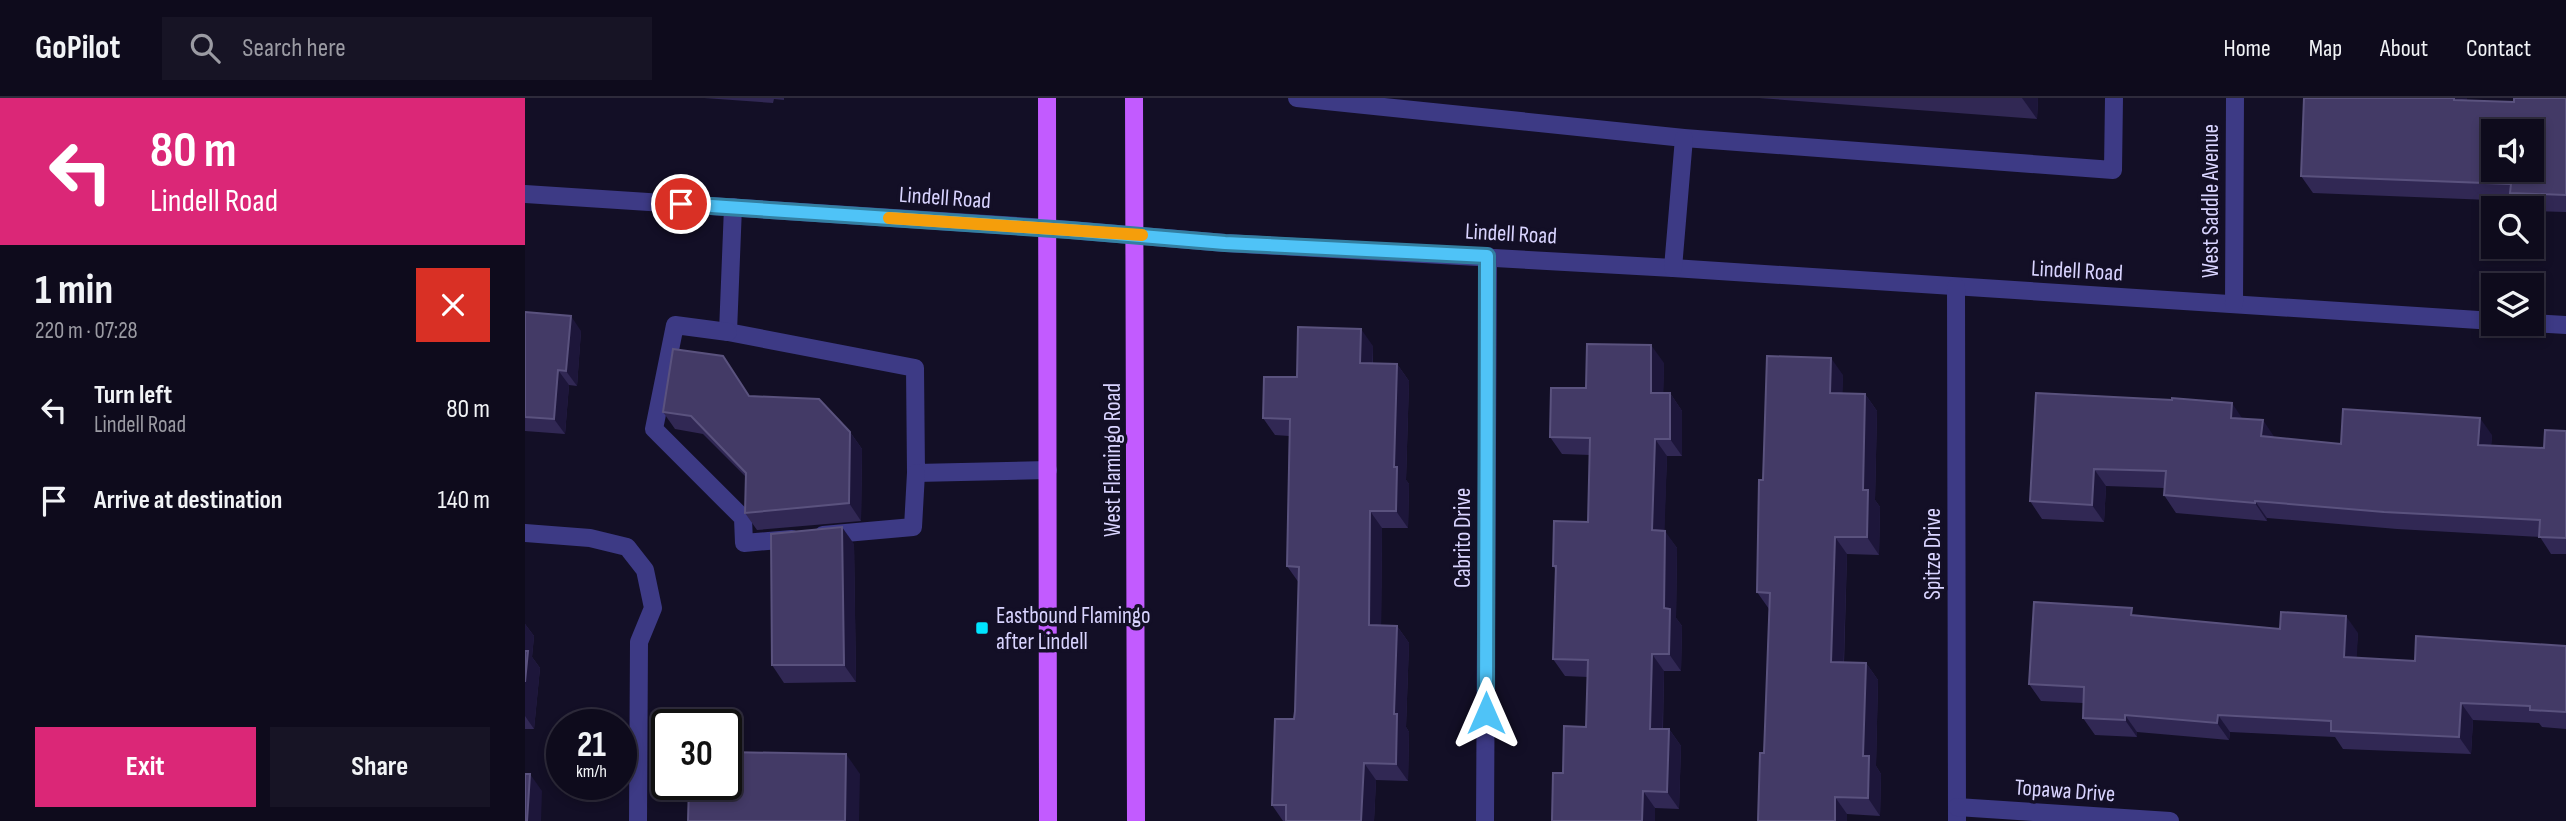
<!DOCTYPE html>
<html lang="en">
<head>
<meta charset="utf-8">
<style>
  :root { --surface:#0e0b1c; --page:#171425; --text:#f1f3f6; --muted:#9b9ba3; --line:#2e2b3b; --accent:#db2777 }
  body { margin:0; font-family:"Sofia Sans Condensed",sans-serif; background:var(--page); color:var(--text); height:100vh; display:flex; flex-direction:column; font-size:26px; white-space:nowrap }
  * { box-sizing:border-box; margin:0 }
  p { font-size:23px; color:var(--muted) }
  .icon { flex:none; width:38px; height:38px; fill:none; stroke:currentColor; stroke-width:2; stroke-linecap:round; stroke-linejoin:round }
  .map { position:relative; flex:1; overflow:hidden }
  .details { display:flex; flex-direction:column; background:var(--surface); width:525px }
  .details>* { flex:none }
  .banner { background:#db2777; color:#fff; overflow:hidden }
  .buttons { position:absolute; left:1956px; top:21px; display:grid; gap:14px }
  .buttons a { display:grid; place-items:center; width:63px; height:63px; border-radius:0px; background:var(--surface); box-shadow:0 4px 10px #0003,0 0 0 2px var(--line); font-size:35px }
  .speed { position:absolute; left:21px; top:611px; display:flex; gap:14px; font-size:35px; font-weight:700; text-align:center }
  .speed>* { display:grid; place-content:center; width:91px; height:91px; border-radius:50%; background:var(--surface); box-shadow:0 4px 10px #0003,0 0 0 2px var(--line); line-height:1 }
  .speed small { font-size:18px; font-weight:400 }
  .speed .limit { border:4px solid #111; border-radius:10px; background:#fff; color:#111 }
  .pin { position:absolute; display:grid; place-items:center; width:60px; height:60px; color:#fff; margin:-30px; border:4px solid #fff; border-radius:50%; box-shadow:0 2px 7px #0007 }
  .me { position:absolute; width:77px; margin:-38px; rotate:0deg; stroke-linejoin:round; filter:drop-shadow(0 0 5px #0008) }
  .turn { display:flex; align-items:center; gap:24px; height:147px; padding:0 35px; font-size:32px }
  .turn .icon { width:91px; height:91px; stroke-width:2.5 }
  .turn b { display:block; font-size:49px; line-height:60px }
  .round { display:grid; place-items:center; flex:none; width:74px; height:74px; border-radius:0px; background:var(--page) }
  .headline { display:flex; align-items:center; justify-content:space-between; height:119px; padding:0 35px }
  h1 { font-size:42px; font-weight:700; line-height:52px }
  .button { display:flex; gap:14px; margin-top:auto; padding:14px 35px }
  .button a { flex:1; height:80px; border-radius:0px; background:var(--accent); color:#fff; font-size:28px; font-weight:700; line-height:80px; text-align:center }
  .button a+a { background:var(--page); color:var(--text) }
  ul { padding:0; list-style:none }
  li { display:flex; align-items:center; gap:21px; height:91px; padding:0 35px }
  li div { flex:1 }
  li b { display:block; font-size:26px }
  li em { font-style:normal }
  header { display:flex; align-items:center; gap:42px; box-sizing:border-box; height:98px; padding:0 35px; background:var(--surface); border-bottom:2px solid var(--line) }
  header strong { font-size:33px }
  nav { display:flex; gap:38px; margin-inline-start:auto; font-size:24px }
  .search { width:490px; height:63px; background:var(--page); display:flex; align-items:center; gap:18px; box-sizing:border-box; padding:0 24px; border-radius:0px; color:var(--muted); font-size:26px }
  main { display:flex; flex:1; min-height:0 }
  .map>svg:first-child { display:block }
</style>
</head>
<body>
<header>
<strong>GoPilot</strong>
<div class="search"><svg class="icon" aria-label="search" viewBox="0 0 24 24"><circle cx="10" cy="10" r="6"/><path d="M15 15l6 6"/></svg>Search here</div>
<nav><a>Home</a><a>Map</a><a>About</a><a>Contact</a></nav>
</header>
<main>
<section class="details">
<div class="banner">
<div class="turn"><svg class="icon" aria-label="left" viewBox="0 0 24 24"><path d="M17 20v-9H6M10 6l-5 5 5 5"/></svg><div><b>80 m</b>Lindell Road</div></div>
</div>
<div class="headline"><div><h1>1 min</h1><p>220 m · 07:28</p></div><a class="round" style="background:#d93025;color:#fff"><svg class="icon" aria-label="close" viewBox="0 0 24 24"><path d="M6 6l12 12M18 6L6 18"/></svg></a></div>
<ul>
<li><svg class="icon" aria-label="left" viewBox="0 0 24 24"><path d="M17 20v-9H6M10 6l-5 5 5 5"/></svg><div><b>Turn left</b><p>Lindell Road</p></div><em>80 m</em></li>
<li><svg class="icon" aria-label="arrive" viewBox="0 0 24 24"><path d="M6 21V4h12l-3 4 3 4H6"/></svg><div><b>Arrive at destination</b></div><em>140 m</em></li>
</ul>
<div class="button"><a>Exit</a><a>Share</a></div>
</section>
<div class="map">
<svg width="2041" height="723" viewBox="0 0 2041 723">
  <rect width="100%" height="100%" fill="#130f26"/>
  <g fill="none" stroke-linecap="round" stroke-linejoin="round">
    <g stroke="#3d3a85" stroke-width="18">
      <polyline points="772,0 1159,40 1588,72 1589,0"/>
      <polyline points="0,96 522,130 700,145 1148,170 1969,223"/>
      <polyline points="208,109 203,234 390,270 391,375 523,372"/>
      <polyline points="1148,170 1159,40"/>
      <polyline points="1431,189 1432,723"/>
      <polyline points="1709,206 1710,0"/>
      <polyline points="2007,225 2041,227"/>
      <polyline points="203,234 150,227 129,331 218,420 219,445 267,441"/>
      <polyline points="0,435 65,440 102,449 120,472 128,510 114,544 113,723"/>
      <polyline points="298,437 388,429 391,375"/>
      <polyline points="1432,709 1645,723"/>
      <polyline points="960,723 963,158"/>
    </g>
    <g stroke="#c25bff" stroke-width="18">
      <polyline points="522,0 523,723"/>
      <polyline points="609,0 611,723"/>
    </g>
  </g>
  <g fill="#312854">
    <polygon points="179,0 259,0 259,2 249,1 248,5"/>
    <polygon points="1234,0 1513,0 1512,21"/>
    <polygon points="1779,0 1942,0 1942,2 1989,4 2041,0 2041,114 2007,113 2007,110 1996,110 1990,103 1788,95 1776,78"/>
    <polygon points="0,214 56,233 52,288 44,287 40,336 0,333"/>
    <polygon points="848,248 848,265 872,266 884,283 881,382 884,386 883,430 857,430 856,527 872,528 884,545 881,629 884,634 883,683 851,682 849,723 758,723 747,707 770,613 774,485 762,468 764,338 750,337 738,320"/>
    <polygon points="1139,265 1138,295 1145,295 1157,313 1157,358 1142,358 1139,433 1152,450 1151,520 1157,528 1156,573 1139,573 1138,631 1144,631 1156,648 1154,711 1130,710 1038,675 1061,629 1063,579 1040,578 1028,561 1031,472 1028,468 1063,424 1065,357 1037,356 1025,339"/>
    <polygon points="1318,277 1317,296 1340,296 1352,313 1350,402 1355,409 1354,457 1322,456 1319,565 1341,565 1353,582 1351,668 1356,676 1355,718 1322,716 1322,723 1233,723 1239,655 1244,511 1232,494 1238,382"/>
    <polygon points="1511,295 1717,321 1750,340 1816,346 1967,337 1966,347 2019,350 2041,333 2041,456 2026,456 2015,439 1872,431 1742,420 1742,423 1651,415 1639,397 1639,390 1581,388 1579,424 1517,421 1505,403"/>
    <polygon points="225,298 325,334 337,351 336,423 232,432 220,415 221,379 178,336 150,331 138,314"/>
    <polygon points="329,446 331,584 259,585 247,567"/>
    <polygon points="1612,518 1755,531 1833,535 1831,560 1890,563 2041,548 2041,631 2017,629 2014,625 1948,622 1946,656 1818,651 1810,639 1705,634 1704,642 1612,634 1612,639 1570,637 1558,620 1558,605 1516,603 1504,586"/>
    <polygon points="0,526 9,538 7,559 15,570 9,631 0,631"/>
  </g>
  <g fill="#1d163a">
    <polygon points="1497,0 1513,0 1512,21"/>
    <polygon points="1929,0 1942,0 1941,19 1929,2"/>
    <polygon points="46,218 56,233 52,288 41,273"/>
    <polygon points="836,231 848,248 847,282 835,265"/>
    <polygon points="1126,247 1139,265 1138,312 1126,295"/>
    <polygon points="1306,260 1318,277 1317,313 1305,295"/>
    <polygon points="872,266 884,283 881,382 884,386 883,430 871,413 869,369"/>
    <polygon points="33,272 44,287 40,336 29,321"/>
    <polygon points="1145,295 1157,313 1157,358 1145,341"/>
    <polygon points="1340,296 1352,313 1350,402 1355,409 1354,457 1342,439 1338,392"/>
    <polygon points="1707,305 1719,323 1706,320"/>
    <polygon points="1955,320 1967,337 1965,364 1953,347"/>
    <polygon points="1738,322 1750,340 1736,338"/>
    <polygon points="325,334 337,351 336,423 324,405"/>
    <polygon points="1130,341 1142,358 1139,449 1127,432"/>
    <polygon points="1569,371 1581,388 1579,424 1567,407"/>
    <polygon points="1730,403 1742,420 1742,423 1730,405"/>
    <polygon points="845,413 857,430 856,544 844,527"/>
    <polygon points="317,429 329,446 331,584 319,567"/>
    <polygon points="1140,433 1152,450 1151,520 1157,528 1156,573 1144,556 1139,510"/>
    <polygon points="1310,439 1322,456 1318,582 1306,564"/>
    <polygon points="1821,518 1833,535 1831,576 1819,559"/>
    <polygon points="0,526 9,538 7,559 15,570 9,631 0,618"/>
    <polygon points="872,528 884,545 881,629 884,634 883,683 871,666 869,616"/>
    <polygon points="1127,556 1139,573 1137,648 1125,631"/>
    <polygon points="1341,565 1353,582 1351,668 1356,676 1355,718 1343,700 1338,658"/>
    <polygon points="1936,605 1948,622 1946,656 1934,639"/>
    <polygon points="1600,617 1612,634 1612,639 1600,622"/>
    <polygon points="1693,617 1705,634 1704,642 1692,625"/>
    <polygon points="1144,631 1156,648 1154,711 1142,694"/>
    <polygon points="321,656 335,676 334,723 320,723"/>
    <polygon points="839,665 851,682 849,723 836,723"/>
    <polygon points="5,676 17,693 16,723 2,723"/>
    <polygon points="1118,693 1130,710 1130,723 1117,723"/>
    <polygon points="1310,699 1322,716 1322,723 1310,723"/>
  </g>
  <g fill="#433a66" stroke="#5a527e" stroke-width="2" fill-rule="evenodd">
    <path d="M 1779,0 L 1929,0 L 1929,2 L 1989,4 L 1989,0 L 2041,0 L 2041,97 L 1985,95 L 1986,86 L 1776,78 ZM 1969,33 L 2007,33 L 2007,72 L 1969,72 Z"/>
    <polygon points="0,214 46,218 41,273 33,272 29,321 0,319"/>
    <polygon points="773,229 836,231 835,265 872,266 869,369 872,369 871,413 845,413 844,527 872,528 869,616 872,616 871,666 839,665 836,723 761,723 761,707 747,707 750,621 769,621 770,613 774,469 762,468 765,321 738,320 739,279 772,279"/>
    <polygon points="1062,246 1126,247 1126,295 1145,295 1145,341 1130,341 1127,432 1140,433 1139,510 1145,511 1144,556 1127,556 1125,631 1144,631 1142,694 1118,693 1117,723 1027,723 1028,675 1038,675 1039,628 1061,629 1063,562 1028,561 1031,468 1028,468 1029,423 1063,424 1065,340 1025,339 1026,290 1061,290"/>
    <polygon points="148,251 198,258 224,298 294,301 325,334 324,405 220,415 221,375 166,318 138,314"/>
    <polygon points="1242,258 1306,260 1305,295 1340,296 1338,392 1343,392 1342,439 1310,439 1306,564 1341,565 1338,658 1344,658 1343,700 1310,699 1310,723 1233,723 1235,655 1239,655 1245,495 1232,494 1234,382 1238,382"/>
    <polygon points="1511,295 1647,302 1647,300 1707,305 1706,320 1738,322 1736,338 1816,346 1818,311 1955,320 1953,347 2019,350 2020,332 2041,333 2041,440 2014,439 2015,422 1859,414 1730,403 1730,405 1639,397 1641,373 1569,371 1567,407 1505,403"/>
    <polygon points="317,429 319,567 247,567 246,436"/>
    <polygon points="1509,504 1607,510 1606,517 1755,531 1756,514 1821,518 1819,559 1890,563 1891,538 2041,548 2041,614 2005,612 2005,608 1936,605 1934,639 1806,633 1806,623 1693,617 1692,625 1600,617 1600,622 1558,620 1559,589 1504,586"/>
    <polygon points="0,553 3,553 0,584"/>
    <polygon points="201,654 321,656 320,723 163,723 164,686 201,686"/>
    <polygon points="0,676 5,676 2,723 0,723"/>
  </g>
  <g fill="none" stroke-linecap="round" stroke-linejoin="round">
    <defs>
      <polyline id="route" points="156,106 544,132 700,145 962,158 961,615"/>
    </defs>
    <use href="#route" stroke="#337fa1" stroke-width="18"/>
    <use href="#route" stroke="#4fc3f7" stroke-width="12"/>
    <polyline stroke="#f59e0b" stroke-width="12" points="364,120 617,137"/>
  </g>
  <rect fill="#00e5ff" stroke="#130f26" stroke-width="2.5" x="450" y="523" width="14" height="14" rx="3.5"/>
  <g text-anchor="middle" stroke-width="7" stroke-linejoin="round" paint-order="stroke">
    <g font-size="23" fill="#d9d4ff" stroke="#130f26">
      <text transform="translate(420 99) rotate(4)" y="8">Lindell Road</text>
      <text transform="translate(1685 103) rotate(-90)" y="8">West Saddle Avenue</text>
      <text transform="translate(986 135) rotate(3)" y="8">Lindell Road</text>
      <text transform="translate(1552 172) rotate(3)" y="8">Lindell Road</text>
      <text transform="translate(587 362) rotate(-90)" y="8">West Flamingo Road</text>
      <text transform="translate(937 440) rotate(-90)" y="8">Cabrito Drive</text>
      <text transform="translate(1407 456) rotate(-90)" y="8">Spitze Drive</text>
      <text transform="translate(1540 692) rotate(4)" y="8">Topawa Drive</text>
    </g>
    <g font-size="23" fill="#d9d4ff" stroke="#130f26" text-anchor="start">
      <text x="471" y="525">Eastbound Flamingo<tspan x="471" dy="26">after Lindell</tspan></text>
    </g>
  </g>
</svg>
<div class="buttons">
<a><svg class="icon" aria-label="sound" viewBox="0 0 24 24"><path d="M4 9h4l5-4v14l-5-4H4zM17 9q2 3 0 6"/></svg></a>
<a><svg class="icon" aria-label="search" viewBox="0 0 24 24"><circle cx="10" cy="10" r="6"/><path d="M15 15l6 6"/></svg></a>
<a><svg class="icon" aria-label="layers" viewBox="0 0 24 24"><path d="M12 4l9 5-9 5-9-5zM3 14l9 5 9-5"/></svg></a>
</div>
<div class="speed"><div>21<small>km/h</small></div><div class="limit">30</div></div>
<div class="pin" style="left:156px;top:106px;background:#d93025"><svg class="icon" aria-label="arrive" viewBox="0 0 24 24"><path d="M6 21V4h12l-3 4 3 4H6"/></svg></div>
<svg class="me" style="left:961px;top:615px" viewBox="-20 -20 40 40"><path d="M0-17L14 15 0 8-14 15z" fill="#4fc3f7" stroke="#fff" stroke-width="4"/></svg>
</div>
</main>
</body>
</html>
